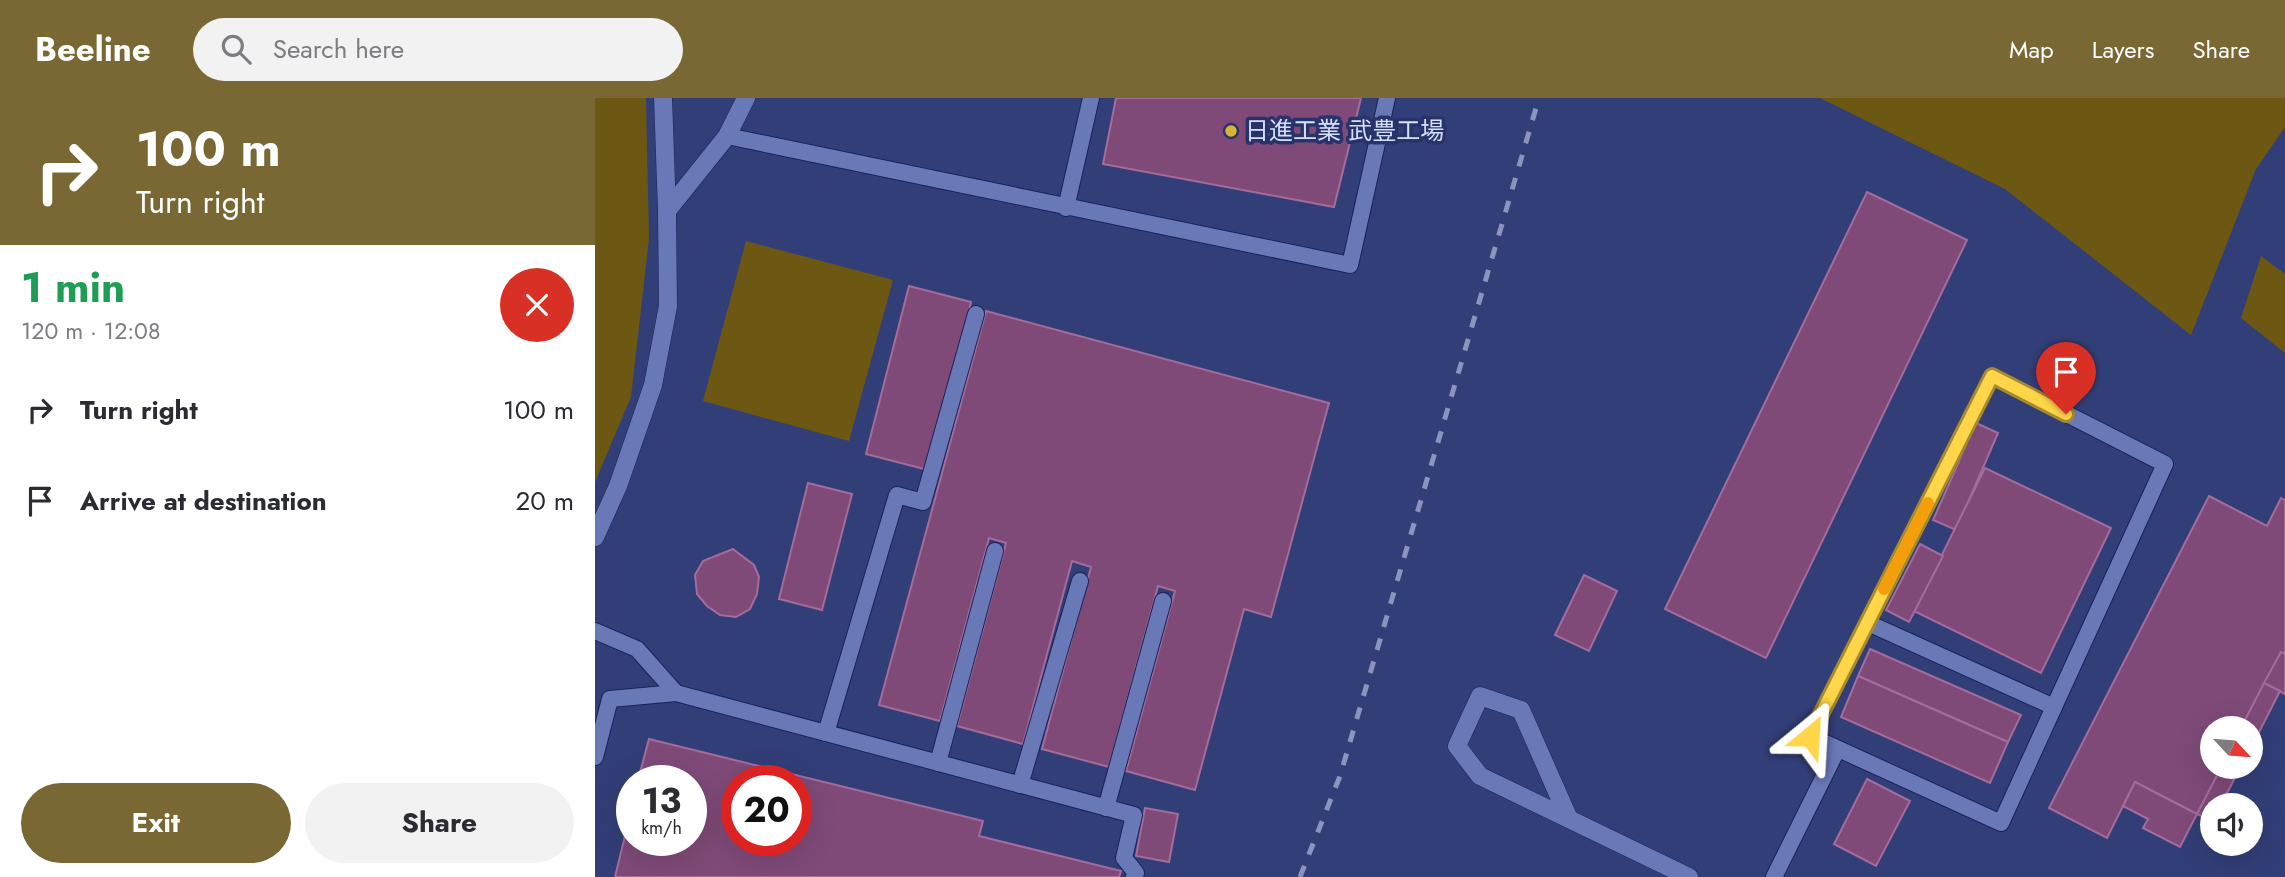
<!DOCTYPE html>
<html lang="en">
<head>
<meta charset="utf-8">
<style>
  :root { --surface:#fff; --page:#f2f2f3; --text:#2b2b33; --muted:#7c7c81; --accent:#796833 }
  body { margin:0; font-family:Jost,"Noto Sans JP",sans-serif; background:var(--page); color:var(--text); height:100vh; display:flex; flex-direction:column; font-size:26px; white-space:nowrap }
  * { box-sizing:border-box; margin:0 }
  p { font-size:23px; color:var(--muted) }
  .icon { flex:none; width:38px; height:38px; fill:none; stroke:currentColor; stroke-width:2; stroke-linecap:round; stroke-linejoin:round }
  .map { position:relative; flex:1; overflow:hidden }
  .side { display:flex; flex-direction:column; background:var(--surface); width:595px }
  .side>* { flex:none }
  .top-card { background:#796833; color:#fff; overflow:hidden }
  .needle { width:46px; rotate:116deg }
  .fabs { position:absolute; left:1605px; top:618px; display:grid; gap:14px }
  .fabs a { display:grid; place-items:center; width:63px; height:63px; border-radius:50%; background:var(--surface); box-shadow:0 7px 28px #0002; font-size:35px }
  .speed { position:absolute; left:21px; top:667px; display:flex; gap:14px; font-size:35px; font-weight:700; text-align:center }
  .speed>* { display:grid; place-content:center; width:91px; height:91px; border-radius:50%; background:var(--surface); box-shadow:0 7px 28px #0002; line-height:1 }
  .speed small { font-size:18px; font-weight:400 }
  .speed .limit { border:10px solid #d22; background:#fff; color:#111 }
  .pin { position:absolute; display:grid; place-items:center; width:60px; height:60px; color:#fff; margin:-72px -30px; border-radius:50% 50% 50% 0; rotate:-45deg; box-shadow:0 0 7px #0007 }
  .pin .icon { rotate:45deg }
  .me { position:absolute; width:77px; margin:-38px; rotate:27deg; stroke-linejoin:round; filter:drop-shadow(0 0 5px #0008) }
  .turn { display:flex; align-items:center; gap:24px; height:147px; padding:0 21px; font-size:32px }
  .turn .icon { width:91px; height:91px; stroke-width:2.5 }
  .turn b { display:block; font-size:49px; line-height:60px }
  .round { display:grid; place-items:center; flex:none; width:74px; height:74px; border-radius:37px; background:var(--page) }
  .headline { display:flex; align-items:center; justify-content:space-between; height:119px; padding:0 21px }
  h1 { font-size:42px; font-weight:700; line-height:52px; color:#1e9e55 }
  .cta { display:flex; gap:14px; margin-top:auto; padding:14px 21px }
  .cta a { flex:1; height:80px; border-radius:42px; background:var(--accent); color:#fff; font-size:28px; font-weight:700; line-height:80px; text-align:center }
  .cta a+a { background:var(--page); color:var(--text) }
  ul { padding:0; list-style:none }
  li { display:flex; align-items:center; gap:21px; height:91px; padding:0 21px }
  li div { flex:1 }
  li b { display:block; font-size:26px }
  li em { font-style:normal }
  header { display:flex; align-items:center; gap:42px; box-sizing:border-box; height:98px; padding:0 35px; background:var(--accent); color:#fff }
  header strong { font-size:33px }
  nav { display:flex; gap:38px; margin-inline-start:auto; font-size:24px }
  .search { width:490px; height:63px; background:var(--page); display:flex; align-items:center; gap:18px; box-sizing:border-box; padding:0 24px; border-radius:38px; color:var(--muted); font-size:26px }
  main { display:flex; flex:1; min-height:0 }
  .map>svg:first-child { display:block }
</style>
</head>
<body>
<header>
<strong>Beeline</strong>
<div class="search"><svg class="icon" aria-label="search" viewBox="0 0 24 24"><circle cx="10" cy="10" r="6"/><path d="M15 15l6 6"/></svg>Search here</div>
<nav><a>Map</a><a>Layers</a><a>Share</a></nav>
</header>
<main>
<section class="side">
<div class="top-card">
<div class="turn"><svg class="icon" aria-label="right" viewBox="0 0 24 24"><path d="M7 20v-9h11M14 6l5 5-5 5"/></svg><div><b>100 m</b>Turn right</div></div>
</div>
<div class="headline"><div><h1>1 min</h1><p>120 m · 12:08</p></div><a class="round" style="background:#d93025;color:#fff"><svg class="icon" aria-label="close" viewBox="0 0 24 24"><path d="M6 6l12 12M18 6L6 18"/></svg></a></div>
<ul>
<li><svg class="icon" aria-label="right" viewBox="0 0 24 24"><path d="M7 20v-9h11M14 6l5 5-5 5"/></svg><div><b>Turn right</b></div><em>100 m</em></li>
<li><svg class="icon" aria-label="arrive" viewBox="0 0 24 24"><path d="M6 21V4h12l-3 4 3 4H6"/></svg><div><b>Arrive at destination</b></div><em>20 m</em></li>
</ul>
<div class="cta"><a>Exit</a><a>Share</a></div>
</section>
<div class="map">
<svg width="1690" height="779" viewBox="0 0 1690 779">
  <rect width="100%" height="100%" fill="#323e77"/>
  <g fill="#6c5813">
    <polygon points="0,0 51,0 54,141 36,299 0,384"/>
    <polygon points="1225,0 1690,0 1690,29 1661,71 1596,237 1410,91"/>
    <polygon points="151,143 298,182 254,343 108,303"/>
    <polygon points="1666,158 1690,176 1690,255 1646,220"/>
  </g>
  <g fill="#7f4a78" stroke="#a46c9c" stroke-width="2" fill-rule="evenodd">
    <polygon points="521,0 766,0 739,109 508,66"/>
    <polygon points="1272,94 1372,142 1171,560 1070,511"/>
    <polygon points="314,188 376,204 333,372 271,356"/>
    <polygon points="391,213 734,305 676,519 649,511 600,692 531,673 580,493 563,488 514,669 447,651 496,469 477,463 428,646 362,628 411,445 394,440 345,623 284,607"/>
    <polygon points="1381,325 1403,335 1361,432 1338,422"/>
    <polygon points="1390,370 1516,430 1446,575 1319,513"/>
    <polygon points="213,385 257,396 227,512 184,501"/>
    <polygon points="1614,398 1672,428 1686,400 1690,402 1690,556 1686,554 1646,630 1617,630 1617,668 1627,668 1602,716 1540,684 1512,740 1454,710"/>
    <polygon points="1325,446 1348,458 1314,524 1291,512"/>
    <polygon points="138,451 159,467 164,479 162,496 155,511 141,519 125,517 112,508 102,496 100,477 108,463"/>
    <polygon points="989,477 1022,493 994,553 960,537"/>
    <polygon points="1275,551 1426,617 1413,644 1263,578"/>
    <polygon points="1686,554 1690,556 1690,596 1669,585"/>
    <polygon points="1263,578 1413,644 1395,685 1246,619"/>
    <polygon points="1669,585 1685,593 1656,650 1656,630 1646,630"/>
    <path d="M 54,641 L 388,723 L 384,738 L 526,773 L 524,779 L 20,779 L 37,709 L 37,742 L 96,742 L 96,682 L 43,682 ZM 142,682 L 201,682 L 201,742 L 142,742 Z"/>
    <polygon points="1627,668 1646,668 1626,707 1617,707 1617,723 1602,716"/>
    <polygon points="1272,681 1315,703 1281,768 1239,746"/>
    <polygon points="1540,684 1602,716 1585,749 1548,730 1553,721 1528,708"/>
    <polygon points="550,710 583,716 574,764 541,758"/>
  </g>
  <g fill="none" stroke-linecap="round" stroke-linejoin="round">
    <defs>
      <g id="lane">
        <polyline points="132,38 755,167 792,0"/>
        <polyline points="471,110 496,0"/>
        <polygon points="1397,278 1570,366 1406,725 1215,638"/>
        <polyline points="1273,525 1459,609"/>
        <polyline points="0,533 42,551 81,595"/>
        <polyline points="231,635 302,397 328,404 381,216"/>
        <polyline points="0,659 15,601 81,595 539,717 529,760 541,775 539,779"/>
        <polyline points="343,665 400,453"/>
        <polyline points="425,687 485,483"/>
        <polyline points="511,710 568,503"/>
        <polyline points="1179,779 1242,652"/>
      </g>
      <g id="street">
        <polyline points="72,113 132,38 151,0"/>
        <polyline points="0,439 23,388 58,287 73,208 72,113 68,0"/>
        <polyline points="974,721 926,612 885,598 862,648 885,678 1094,779"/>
      </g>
    </defs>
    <use href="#lane" stroke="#1a2359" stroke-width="18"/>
    <use href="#street" stroke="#1a2359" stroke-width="19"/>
    <use href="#lane" stroke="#6979b7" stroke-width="16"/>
    <use href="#street" stroke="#6979b7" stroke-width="18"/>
    <polyline stroke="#8a94bd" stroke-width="5" stroke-dasharray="12 12" stroke-linecap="butt" points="705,779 745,678 944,0"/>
  </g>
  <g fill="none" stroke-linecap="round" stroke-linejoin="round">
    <defs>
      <polyline id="route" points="1215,638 1397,278 1471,316"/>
    </defs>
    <use href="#route" stroke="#a68a30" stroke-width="18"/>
    <use href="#route" stroke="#ffd54a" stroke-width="12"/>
    <polyline stroke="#f59e0b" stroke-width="12" points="1289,491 1333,405"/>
  </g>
  <circle fill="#d9b334" stroke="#28336b" stroke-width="2.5" cx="636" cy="33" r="7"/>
  <g text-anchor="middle" stroke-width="7" stroke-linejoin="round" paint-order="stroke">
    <g font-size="24" fill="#d6dffa" stroke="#28336b" text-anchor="start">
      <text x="650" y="41">日進工業 武豊工場</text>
    </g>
  </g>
</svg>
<div class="fabs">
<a><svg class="needle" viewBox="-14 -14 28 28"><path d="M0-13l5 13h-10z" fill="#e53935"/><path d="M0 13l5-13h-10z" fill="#7c7c81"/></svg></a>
<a><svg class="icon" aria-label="sound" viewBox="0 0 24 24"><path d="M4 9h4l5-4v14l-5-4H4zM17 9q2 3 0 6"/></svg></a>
</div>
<div class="speed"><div>13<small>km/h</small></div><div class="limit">20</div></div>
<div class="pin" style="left:1471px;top:316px;background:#d93025"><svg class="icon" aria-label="arrive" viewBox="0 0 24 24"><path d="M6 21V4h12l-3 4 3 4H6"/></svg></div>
<svg class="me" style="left:1215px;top:638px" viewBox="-20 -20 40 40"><path d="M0-17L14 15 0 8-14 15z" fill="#ffd54a" stroke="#fff" stroke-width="4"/></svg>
</div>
</main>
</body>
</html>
